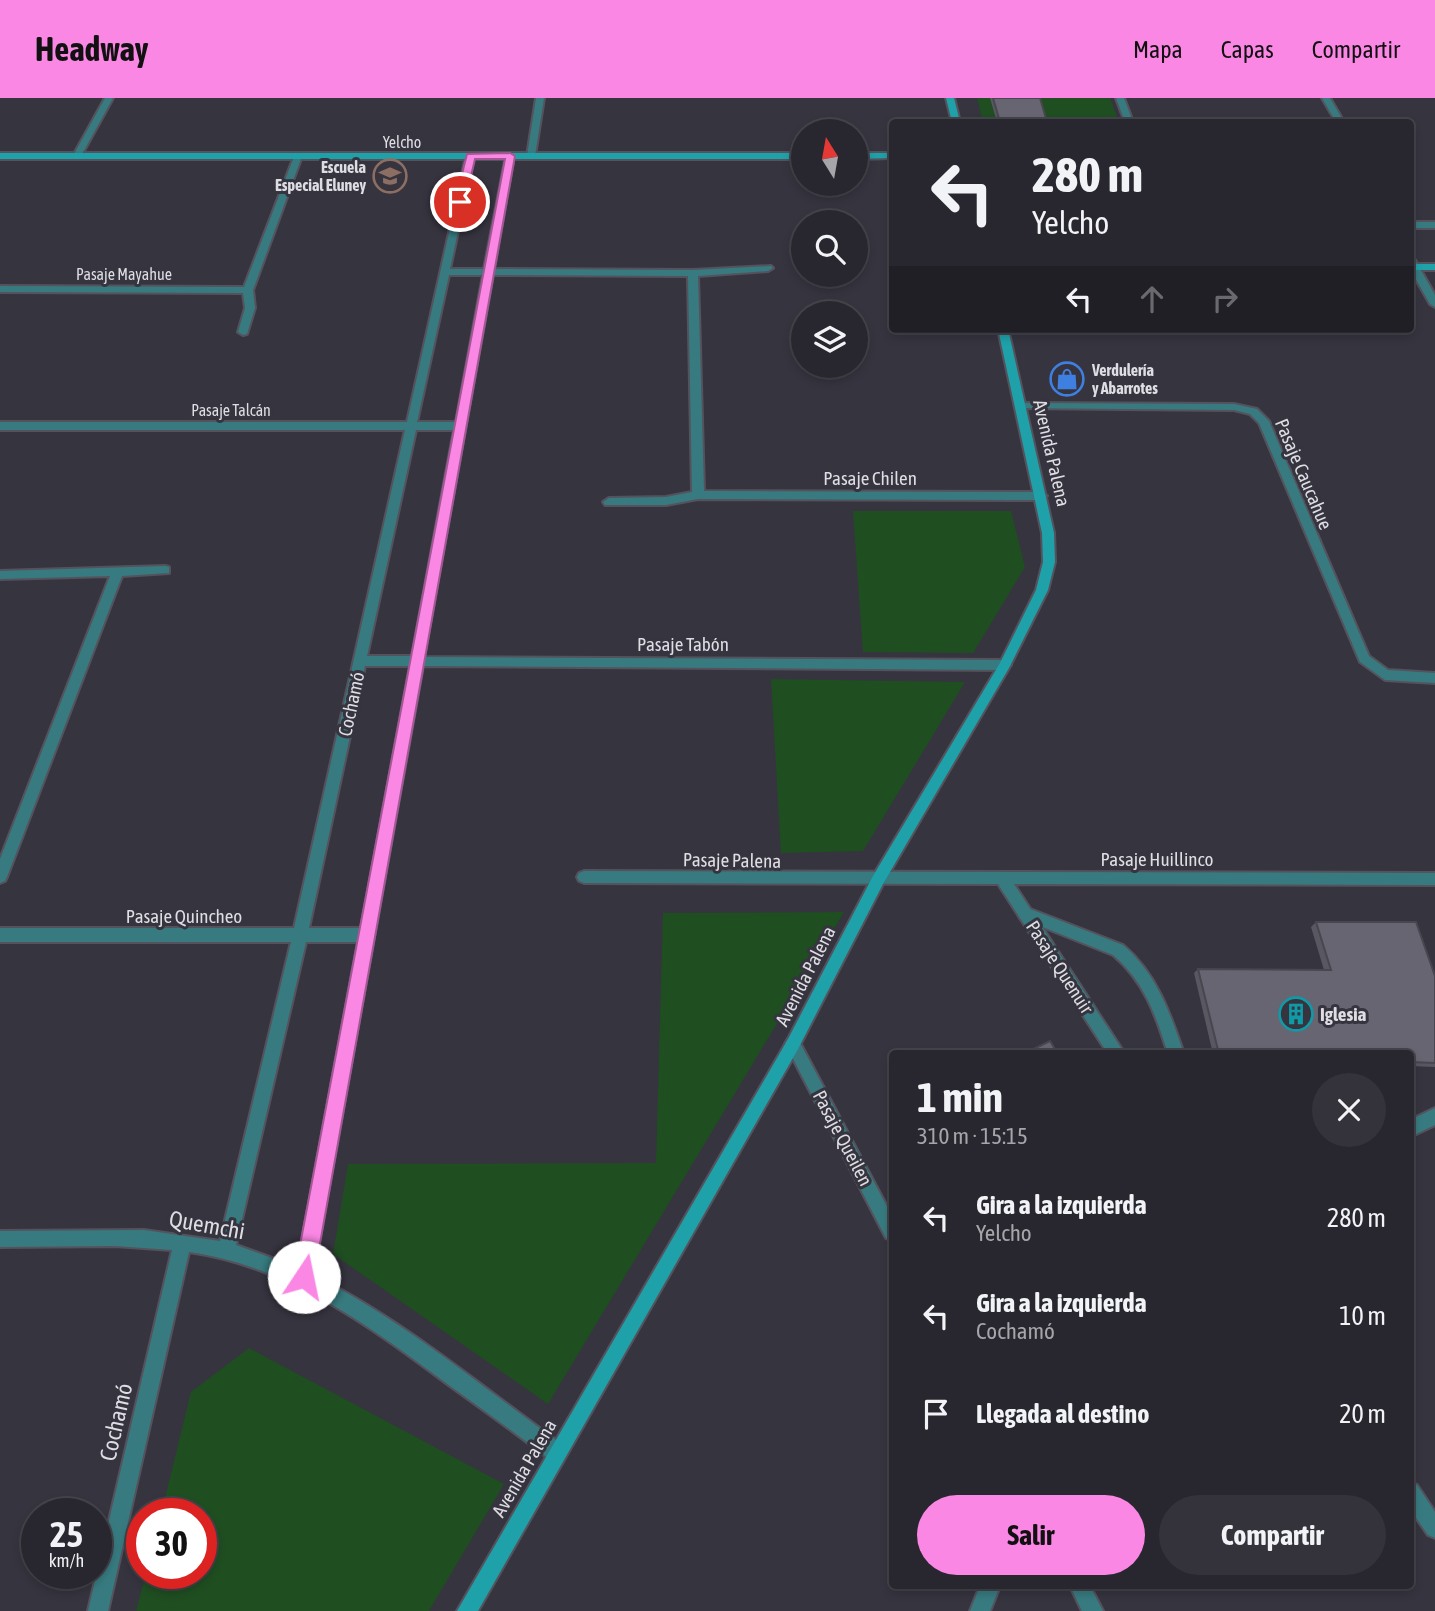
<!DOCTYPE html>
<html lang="es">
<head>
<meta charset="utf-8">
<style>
  :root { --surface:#28272f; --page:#34333b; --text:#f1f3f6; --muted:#a5a5aa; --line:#44444b; --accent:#fb87e5 }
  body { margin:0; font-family:"Asap Condensed",sans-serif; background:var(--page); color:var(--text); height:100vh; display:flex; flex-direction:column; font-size:26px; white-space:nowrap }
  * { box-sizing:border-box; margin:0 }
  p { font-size:23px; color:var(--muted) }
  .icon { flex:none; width:38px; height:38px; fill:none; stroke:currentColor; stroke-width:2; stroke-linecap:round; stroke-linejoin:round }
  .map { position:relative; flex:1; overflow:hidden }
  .sheet { position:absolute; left:889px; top:952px; width:525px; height:539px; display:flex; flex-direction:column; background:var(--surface); border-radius:7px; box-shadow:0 4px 10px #0003,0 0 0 2px var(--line) }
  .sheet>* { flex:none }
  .guide { position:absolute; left:889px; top:21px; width:525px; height:214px; border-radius:7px; box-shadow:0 4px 10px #0003,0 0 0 2px var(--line); background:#28272f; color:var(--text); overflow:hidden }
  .needle { width:46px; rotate:349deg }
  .fabs { position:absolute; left:791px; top:21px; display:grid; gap:14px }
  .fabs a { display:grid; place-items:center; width:77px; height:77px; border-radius:50%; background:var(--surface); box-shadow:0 4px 10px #0003,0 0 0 2px var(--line); font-size:35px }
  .speed { position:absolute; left:21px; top:1400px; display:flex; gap:14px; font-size:35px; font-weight:700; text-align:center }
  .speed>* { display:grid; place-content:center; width:91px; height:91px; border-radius:50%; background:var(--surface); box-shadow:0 4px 10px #0003,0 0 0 2px var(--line); line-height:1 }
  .speed small { font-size:18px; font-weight:400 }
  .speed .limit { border:10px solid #d22; background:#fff; color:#111 }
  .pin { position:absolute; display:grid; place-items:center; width:60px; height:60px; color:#fff; margin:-30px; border:4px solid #fff; border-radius:50%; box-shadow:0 2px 7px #0007 }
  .me { position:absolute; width:77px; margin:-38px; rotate:11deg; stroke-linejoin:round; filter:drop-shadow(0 0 5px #0008) }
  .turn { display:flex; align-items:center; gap:24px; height:147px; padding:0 28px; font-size:32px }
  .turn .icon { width:91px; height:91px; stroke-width:2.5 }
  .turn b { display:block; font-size:49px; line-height:60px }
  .lanes { display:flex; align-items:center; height:66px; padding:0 28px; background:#0003; justify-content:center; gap:35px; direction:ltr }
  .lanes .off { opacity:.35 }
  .round { display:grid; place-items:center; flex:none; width:74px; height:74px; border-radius:37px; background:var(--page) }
  .headline { display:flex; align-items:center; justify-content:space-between; height:119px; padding:0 28px }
  h1 { font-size:42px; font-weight:700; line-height:52px }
  .action { display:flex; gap:14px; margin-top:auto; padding:14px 28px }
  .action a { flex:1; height:80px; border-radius:42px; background:var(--accent); color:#111; font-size:28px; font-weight:700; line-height:80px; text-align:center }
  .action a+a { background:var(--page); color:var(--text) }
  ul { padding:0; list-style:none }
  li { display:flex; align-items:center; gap:21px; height:98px; padding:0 28px }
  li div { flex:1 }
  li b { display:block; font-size:26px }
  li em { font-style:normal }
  header { display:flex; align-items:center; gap:42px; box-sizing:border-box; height:98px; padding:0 35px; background:var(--accent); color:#111 }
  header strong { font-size:33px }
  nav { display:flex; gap:38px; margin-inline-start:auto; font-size:24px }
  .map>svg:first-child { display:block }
</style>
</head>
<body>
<header>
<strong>Headway</strong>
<nav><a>Mapa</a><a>Capas</a><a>Compartir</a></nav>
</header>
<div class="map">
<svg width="1435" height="1513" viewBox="0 0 1435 1513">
  <rect width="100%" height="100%" fill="#36343f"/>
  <g fill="#1f4e21">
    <polygon points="977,0 1110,0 1119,24 983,24"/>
    <polygon points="853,413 1011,413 1025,469 973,555 863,554"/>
    <polygon points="771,581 965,584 863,753 781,755"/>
    <polygon points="844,814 548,1306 333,1156 348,1066 656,1065 663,815"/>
    <polygon points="249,1250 504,1386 429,1513 136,1513 146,1475 201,1475 201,1416 161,1416 191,1294"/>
  </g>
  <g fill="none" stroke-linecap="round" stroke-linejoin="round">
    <defs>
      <path id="lane" d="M 1025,809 L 1123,847 C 1157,876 1170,915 1184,956 L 1168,956 C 1156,917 1144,883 1113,857 L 1020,820 L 1018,815 L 1020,810 Z"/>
      <g id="street">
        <polygon points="105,0 113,0 81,58 74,60 73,58"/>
        <polygon points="536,0 544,0 535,58 531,61 527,58"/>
        <polygon points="1116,0 1124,0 1133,24 1125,24"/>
        <polygon points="1322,0 1330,0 1344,24 1336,24"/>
        <path d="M 470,55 L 474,58 L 450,171 L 484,171 L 506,58 L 510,55 L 514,58 L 494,171 L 693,172 L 771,168 L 773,170 L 768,173 L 698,178 L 704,393 L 1041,394 L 1047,398 L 1041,402 L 698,401 L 666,407 L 605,407 L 603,404 L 609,400 L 666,399 L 692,394 L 688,178 L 493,177 L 424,559 L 1005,562 L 1011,567 L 1005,572 L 423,568 L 313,1177 C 401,1220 483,1290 563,1347 L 565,1354 L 563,1361 L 556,1363 L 549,1361 C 515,1335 481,1310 446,1285 C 368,1227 288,1168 189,1154 L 108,1513 L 88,1513 L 172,1152 L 115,1148 L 0,1149 L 0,1133 L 144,1132 L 220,1143 L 291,844 L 0,844 L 0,830 L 294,830 L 405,332 L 0,332 L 0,324 L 407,324 L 466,58 ZM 449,177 L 483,177 L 456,324 L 417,324 ZM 416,332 L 454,332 L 412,558 L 367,558 ZM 365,568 L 410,568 L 361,830 L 309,830 ZM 306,844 L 358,844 L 297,1169 L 236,1147 Z"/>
        <polygon points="295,56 302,58 253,192 255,210 247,236 243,237 238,234 245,210 243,195 0,194 0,188 244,189"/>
        <rect x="1410" y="124" width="25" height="6"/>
        <polygon points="1410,159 1415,162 1435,197 1435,209 1430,206 1410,171"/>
        <polygon points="1020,305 1234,306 1257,311 1269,323 1369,558 1388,572 1435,575 1435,585 1385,582 1360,564 1259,325 1250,316 1234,312 1016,310 1015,308"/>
        <polygon points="165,468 169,469 169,475 122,478 7,779 5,783 0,785 0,761 110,478 0,481 0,473"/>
        <polygon points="584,773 1435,775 1435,787 1014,786 1125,956 1108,956 998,786 584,785 579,783 577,779 579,775"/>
        <polygon points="793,939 798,941 892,1118 892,1142 886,1140 788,951 785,946 788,941"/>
        <polygon points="1435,1010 1435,1027 1410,1039 1410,1022"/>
        <polygon points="1410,1385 1417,1387 1435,1414 1435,1440 1428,1437 1410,1411"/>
        <polygon points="980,1488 1000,1488 990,1513 970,1513"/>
        <polygon points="1070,1488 1090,1488 1103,1513 1082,1513"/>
      </g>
      <g id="secondary">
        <polygon points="946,0 954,0 960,24 952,24"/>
        <rect x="0" y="55" width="803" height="6"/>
        <polygon points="856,55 892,55 892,60 856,61"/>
        <rect x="1410" y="166" width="25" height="6"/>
        <polygon points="998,231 1008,231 1054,435 1055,464 1048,492 1009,570 883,786 798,951 478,1513 457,1513 788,941 873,778 1000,565 1036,492 1043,464 1042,435"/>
      </g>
    </defs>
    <use href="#lane" stroke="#54525d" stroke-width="4"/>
    <use href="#street" stroke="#54525d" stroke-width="4"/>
    <use href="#secondary" stroke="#54525d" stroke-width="4"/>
    <use href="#lane" fill="#377b80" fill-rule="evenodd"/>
    <use href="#street" fill="#377b80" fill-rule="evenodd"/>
    <use href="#secondary" fill="#1fa1a9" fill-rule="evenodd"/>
  </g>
  <g fill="#595761">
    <polygon points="990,0 1040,0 1047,24 997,24"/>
    <polygon points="1316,824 1435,878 1435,969 1410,968 1410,956 1213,956 1194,875 1198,871 1324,872 1311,829"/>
  </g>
  <g fill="#676571" stroke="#48474f" stroke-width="2">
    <polygon points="993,0 1040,0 1047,24 1000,24"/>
    <polygon points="1316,824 1416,824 1435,878 1435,965 1410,964 1410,956 1219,956 1198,871 1331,872"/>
    <polygon points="1050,943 1058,956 1023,956"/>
  </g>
  <polygon fill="#fb87e5" stroke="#a35895" stroke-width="2" points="510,55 515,58 314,1179 311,1186 304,1188 297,1186 294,1179 505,61 475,61 465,104 460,108 455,104 467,56"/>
  <defs>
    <symbol id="school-ring" viewBox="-11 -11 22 22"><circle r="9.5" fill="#36343f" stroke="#8d6e63" stroke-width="1.5"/><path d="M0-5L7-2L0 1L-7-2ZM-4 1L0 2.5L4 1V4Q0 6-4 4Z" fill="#8d6e63"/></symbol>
    <symbol id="shop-ring" viewBox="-11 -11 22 22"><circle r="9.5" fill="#36343f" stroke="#3f7fe0" stroke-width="1.5"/><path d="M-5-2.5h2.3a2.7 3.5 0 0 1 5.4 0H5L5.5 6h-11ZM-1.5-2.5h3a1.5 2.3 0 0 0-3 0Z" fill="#3f7fe0"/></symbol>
    <symbol id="building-ring" viewBox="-11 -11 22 22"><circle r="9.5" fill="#36343f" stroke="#0f9aa8" stroke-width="1.5"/><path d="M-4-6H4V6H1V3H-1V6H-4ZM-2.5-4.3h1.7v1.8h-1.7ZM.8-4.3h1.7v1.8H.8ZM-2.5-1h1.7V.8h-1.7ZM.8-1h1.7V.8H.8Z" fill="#0f9aa8"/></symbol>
  </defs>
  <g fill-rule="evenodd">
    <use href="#school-ring" x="371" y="59" width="38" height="38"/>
    <use href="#shop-ring" x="1048" y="262" width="38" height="38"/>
    <use href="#building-ring" x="1277" y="897" width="38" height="38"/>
  </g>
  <g text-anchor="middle" stroke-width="6" stroke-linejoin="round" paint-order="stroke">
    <g font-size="16" fill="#dedde3" stroke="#36343f">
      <text x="402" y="50">Yelcho</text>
      <text x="124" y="182">Pasaje Mayahue</text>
      <text x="231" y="318">Pasaje Talcán</text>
    </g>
    <g font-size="16" font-weight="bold" fill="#dedde3" stroke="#36343f" text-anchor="end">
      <text x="366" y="75">Escuela<tspan x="366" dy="18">Especial Eluney</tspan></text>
      <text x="1092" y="278" text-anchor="start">Verdulería<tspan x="1092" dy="18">y Abarrotes</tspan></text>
    </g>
    <g font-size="19" fill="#dedde3" stroke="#36343f">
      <text transform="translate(1052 355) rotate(77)" y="7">Avenida Palena</text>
      <text transform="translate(1304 376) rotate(67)" y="7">Pasaje Caucahue</text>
      <text x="870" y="387">Pasaje Chilen</text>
      <text x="683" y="553">Pasaje Tabón</text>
      <text transform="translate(351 606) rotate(-78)" y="7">Cochamó</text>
      <text x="1157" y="768">Pasaje Huillinco</text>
      <text transform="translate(732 762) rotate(1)" y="7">Pasaje Palena</text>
      <text x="184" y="825">Pasaje Quincheo</text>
      <text transform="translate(1060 869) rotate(57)" y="7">Pasaje Quenuir</text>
      <text transform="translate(805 878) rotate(-63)" y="7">Avenida Palena</text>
      <text transform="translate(843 1040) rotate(62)" y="7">Pasaje Queilen</text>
      <text transform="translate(524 1370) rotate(-60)" y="7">Avenida Palena</text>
    </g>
    <g font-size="19" font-weight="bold" fill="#dedde3" stroke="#36343f" text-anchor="start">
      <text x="1320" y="923">Iglesia</text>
    </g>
    <g font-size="23" fill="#dedde3" stroke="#36343f">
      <text transform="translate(207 1127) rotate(10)" y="8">Quemchi</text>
      <text transform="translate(116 1324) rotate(-77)" y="8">Cochamó</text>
    </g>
  </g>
</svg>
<div class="fabs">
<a><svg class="needle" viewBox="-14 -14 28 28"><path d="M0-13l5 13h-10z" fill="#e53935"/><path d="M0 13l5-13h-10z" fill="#a5a5aa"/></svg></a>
<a><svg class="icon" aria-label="search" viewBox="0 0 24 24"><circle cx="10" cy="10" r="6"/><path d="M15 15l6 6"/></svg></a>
<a><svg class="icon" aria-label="layers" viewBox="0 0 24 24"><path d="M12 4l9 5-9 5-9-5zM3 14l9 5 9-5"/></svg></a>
</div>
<div class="speed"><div>25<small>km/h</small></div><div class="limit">30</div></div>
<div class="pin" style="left:460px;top:104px;background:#d93025"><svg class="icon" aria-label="arrive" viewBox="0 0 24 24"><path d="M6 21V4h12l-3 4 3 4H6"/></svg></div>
<svg class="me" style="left:304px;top:1179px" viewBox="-20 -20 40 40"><circle r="19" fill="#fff"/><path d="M0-13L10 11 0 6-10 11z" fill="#fb87e5"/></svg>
<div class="guide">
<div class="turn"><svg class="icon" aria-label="left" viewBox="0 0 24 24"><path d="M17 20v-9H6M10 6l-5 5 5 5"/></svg><div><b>280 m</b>Yelcho</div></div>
<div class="lanes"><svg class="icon" aria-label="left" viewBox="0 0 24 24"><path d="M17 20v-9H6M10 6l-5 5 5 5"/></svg><svg class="icon off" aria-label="ahead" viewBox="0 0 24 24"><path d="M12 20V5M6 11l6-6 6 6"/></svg><svg class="icon off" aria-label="right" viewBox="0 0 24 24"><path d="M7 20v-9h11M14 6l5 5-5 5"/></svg></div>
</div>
<section class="sheet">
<div class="headline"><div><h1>1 min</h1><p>310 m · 15:15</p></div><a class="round"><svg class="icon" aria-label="close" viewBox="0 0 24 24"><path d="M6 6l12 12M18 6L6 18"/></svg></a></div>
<ul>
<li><svg class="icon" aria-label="left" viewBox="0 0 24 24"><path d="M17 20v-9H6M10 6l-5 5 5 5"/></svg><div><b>Gira a la izquierda</b><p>Yelcho</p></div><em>280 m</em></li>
<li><svg class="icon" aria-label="left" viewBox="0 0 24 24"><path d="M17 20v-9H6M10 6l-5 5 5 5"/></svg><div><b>Gira a la izquierda</b><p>Cochamó</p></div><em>10 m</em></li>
<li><svg class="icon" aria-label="arrive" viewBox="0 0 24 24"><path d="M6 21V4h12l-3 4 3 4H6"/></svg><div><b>Llegada al destino</b></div><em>20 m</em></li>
</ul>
<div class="action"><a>Salir</a><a>Compartir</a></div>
</section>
</div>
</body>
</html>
